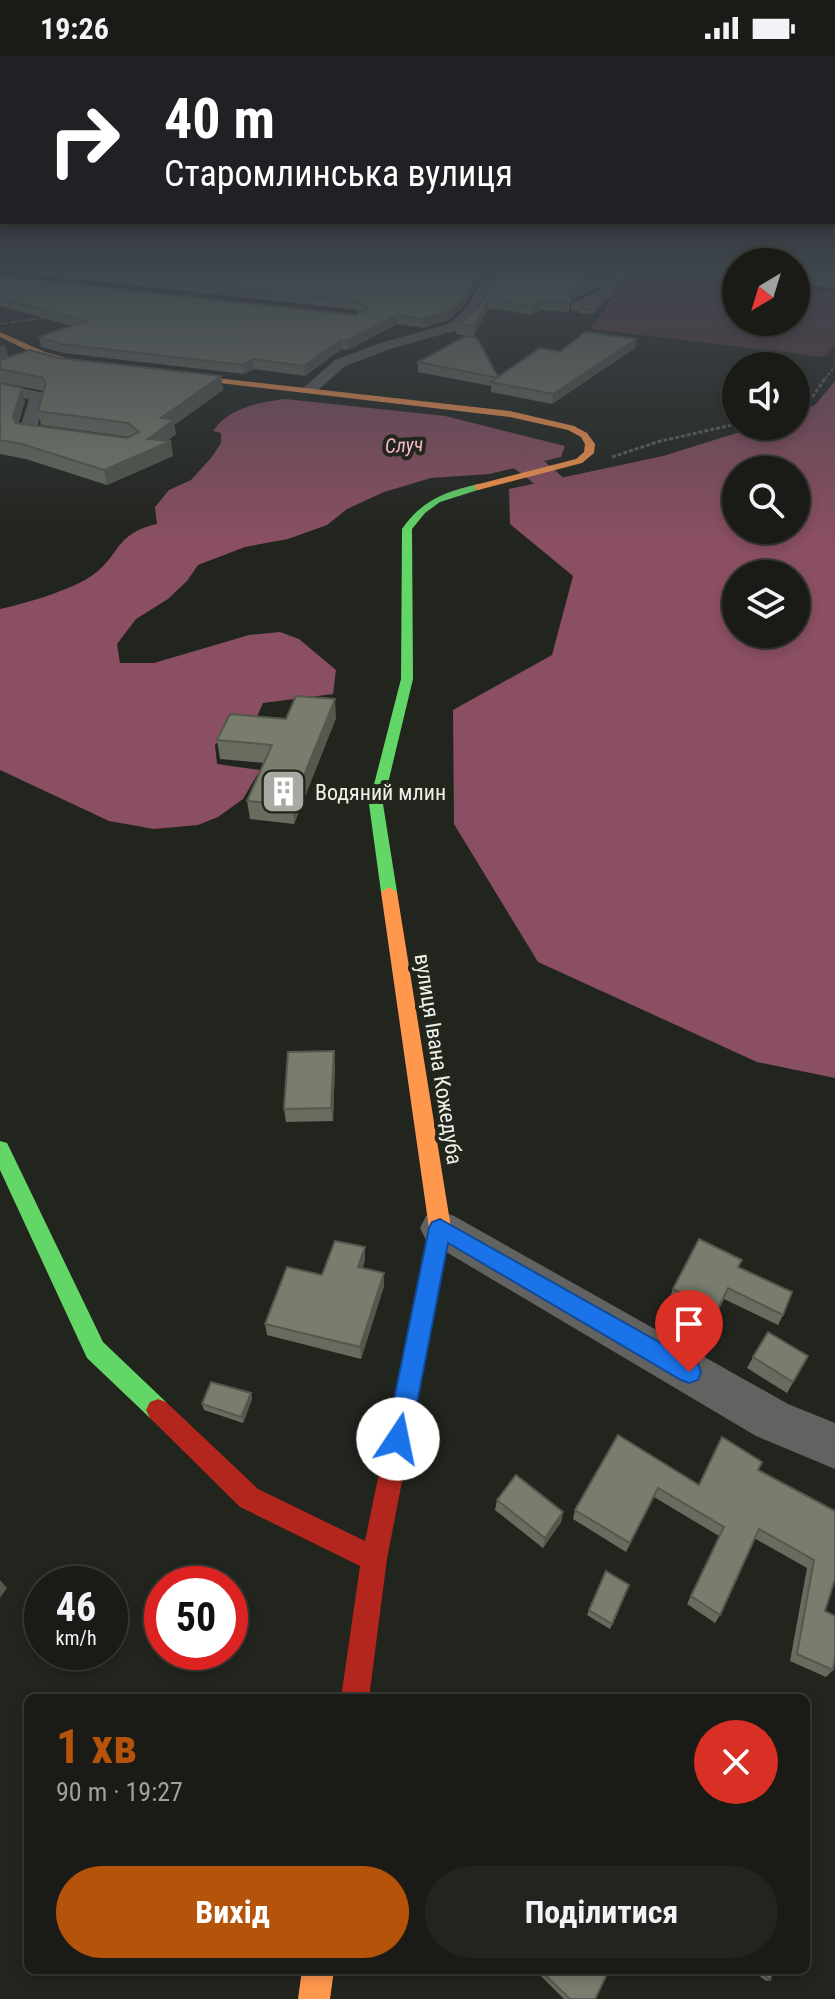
<!DOCTYPE html>
<html lang="uk">
<head>
<meta charset="utf-8">
<style>
  :root { --surface:#1a1b16; --page:#23241f; --text:#f1f3f6; --muted:#9fa1a1; --line:#383935; --accent:#b45309 }
  body { margin:0; font-family:"Roboto Condensed",sans-serif; background:var(--page); color:var(--text); height:100vh; display:flex; flex-direction:column; font-size:30px; white-space:nowrap }
  * { box-sizing:border-box; margin:0 }
  p { font-size:26px; color:var(--muted) }
  .icon { flex:none; width:44px; height:44px; fill:none; stroke:currentColor; stroke-width:2; stroke-linecap:round; stroke-linejoin:round }
  .map { position:relative; flex:1; overflow:hidden }
  .details { position:absolute; left:24px; top:1638px; width:786px; height:280px; display:flex; flex-direction:column; background:var(--surface); border-radius:12px; box-shadow:0 4px 12px #0003,0 0 0 2px var(--line) }
  .details>* { flex:none }
  .guide { position:absolute; left:0px; top:0px; width:836px; height:168px; box-shadow:0 4px 12px #0003,0 0 0 2px var(--line); background:#202124; color:#fff; overflow:hidden }
  .needle { width:52px; rotate:218deg }
  .tools { position:absolute; left:722px; top:192px; display:grid; gap:16px }
  .tools a { display:grid; place-items:center; width:88px; height:88px; border-radius:50%; background:var(--surface); box-shadow:0 4px 12px #0003,0 0 0 2px var(--line); font-size:40px }
  .speed { position:absolute; left:24px; top:1510px; display:flex; gap:16px; font-size:40px; font-weight:700; text-align:center }
  .speed>* { display:grid; place-content:center; width:104px; height:104px; border-radius:50%; background:var(--surface); box-shadow:0 4px 12px #0003,0 0 0 2px var(--line); line-height:1 }
  .speed small { font-size:20px; font-weight:400 }
  .speed .limit { border:12px solid #d22; background:#fff; color:#111 }
  .pin { position:absolute; display:grid; place-items:center; width:68px; height:68px; color:#fff; margin:-82px -34px; border-radius:50% 50% 50% 0; rotate:-45deg; box-shadow:0 0 8px #0007 }
  .pin .icon { rotate:45deg }
  .me { position:absolute; width:88px; margin:-44px; rotate:11deg; stroke-linejoin:round; filter:drop-shadow(0 0 6px #0008) }
  .turn { display:flex; align-items:center; gap:28px; height:168px; padding:0 32px; font-size:36px }
  .turn .icon { width:104px; height:104px; stroke-width:2.5 }
  .turn b { display:block; font-size:56px; line-height:68px }
  .round { display:grid; place-items:center; flex:none; width:84px; height:84px; border-radius:42px; background:var(--page) }
  .overview { display:flex; align-items:center; justify-content:space-between; height:136px; padding:0 32px }
  h1 { font-size:48px; font-weight:700; line-height:60px; color:var(--accent) }
  .cta { display:flex; gap:16px; margin-top:auto; padding:16px 32px }
  .cta a { flex:1; height:92px; border-radius:48px; background:var(--accent); color:#fff; font-size:32px; font-weight:700; line-height:92px; text-align:center }
  .cta a+a { background:var(--page); color:var(--text) }
  .status { display:flex; justify-content:space-between; align-items:center; height:56px; padding:0 40px; background:var(--surface); direction:ltr }
  .status svg { height:22px; fill:currentColor }
  .map>svg:first-child { display:block }
</style>
</head>
<body>
<div class="status"><b>19:26</b><svg viewBox="0 0 49 12"><path d="M0 12V9h3v3zM5 12V6h3v6zM10 12V3h3v9zM15 12V0h3v12zM26 1h20v11H26zM47 4h2v5h-2z"/></svg></div>
<div class="map">
<svg width="835" height="1943" viewBox="0 0 835 1943">
  <rect width="100%" height="100%" fill="#22241e"/>
  <polygon fill="#5f3a45" points="629,217 736,228 736,266 796,266 796,234 835,237 835,290 824,301 591,273"/>
  <g fill="#8a4f62" fill-rule="evenodd">
    <path d="M 835,325 L 835,1022 L 757,1006 L 538,906 L 454,768 L 453,654 L 552,599 L 573,520 L 510,468 L 509,433 L 663,400 L 759,370 L 796,370 L 796,356 L 815,349 ZM 736,414 L 796,414 L 796,474 L 736,474 ZM 736,518 L 796,518 L 796,578 L 736,578 Z"/>
    <path d="M 285,343 L 445,360 L 565,390 L 561,401 L 489,418 L 431,422 L 384,436 L 347,453 L 327,469 L 288,483 L 245,491 L 198,509 L 187,525 L 168,543 L 136,563 L 117,588 L 120,607 L 154,607 L 249,579 L 280,576 L 299,583 L 336,614 L 333,638 L 263,647 L 256,663 L 234,669 L 215,689 L 217,708 L 260,714 L 243,743 L 218,761 L 198,769 L 154,773 L 109,765 L 0,714 L 0,553 C 24,548 63,536 85,524 C 121,504 111,478 157,468 L 155,451 L 169,434 L 191,424 L 211,402 L 221,387 L 221,377 L 213,375 C 228,352 260,346 285,343 Z"/>
  </g>
  <g fill="none" stroke-linecap="round" stroke-linejoin="round">
    <path fill="#8a4f62" fill-rule="evenodd" d="M 455,379 C 487,383 517,386 544,405 C 559,416 572,433 588,440 C 602,447 623,449 632,462 L 627,469 C 580,481 542,427 505,407 C 486,397 465,399 445,394 L 441,388 L 445,382 Z"/>
    <g stroke="#62635f" stroke-width="2" stroke-dasharray="3 2" stroke-linecap="butt">
      <polyline points="796,221 810,223"/>
      <polyline points="175,241 200,236"/>
      <polyline points="25,265 50,261"/>
      <polyline points="825,323 835,310"/>
    </g>
    <g stroke="#62635f" stroke-width="3" stroke-dasharray="4 2" stroke-linecap="butt">
      <polyline points="796,349 813,340 826,321"/>
      <polyline points="612,401 657,386 736,368"/>
    </g>
    <g fill="#626260" fill-rule="evenodd">
      <polygon points="581,210 594,210 586,219 613,223 620,230 611,241 576,255 571,254 571,248 606,231 573,225 571,222"/>
      <polygon points="608,210 654,210 736,217 736,225 614,214"/>
      <polygon points="488,222 494,226 478,256 461,273 390,293 345,310 315,337 303,337 301,334 335,304 380,287 451,267 467,251 483,223"/>
      <polygon points="0,328 44,337 46,340 37,372 73,377 76,381 73,385 22,380 19,376 29,343 0,338"/>
      <polygon points="440,1155 454,1160 788,1348 835,1367 835,1413 756,1380 426,1184 420,1172 426,1160"/>
    </g>
    <g fill="#63d668" fill-rule="evenodd">
      <path d="M 478,428 L 481,429 L 481,433 L 440,446 L 425,457 L 412,473 L 413,623 L 383,748 L 397,836 L 389,841 L 381,836 L 369,748 L 401,623 L 402,473 C 422,444 445,436 478,428 Z"/>
      <polygon points="0,1085 7,1087 10,1093 103,1286 166,1346 170,1354 166,1362 158,1365 150,1362 87,1302 0,1114"/>
    </g>
    <g fill="#ff974d" fill-rule="evenodd">
      <polygon points="0,276 45,296 91,309 87,311 39,300 0,281"/>
      <polygon points="163,316 510,355 574,370 587,377 595,388 594,397 582,407 478,434 475,433 475,429 576,403 584,396 585,388 581,381 568,374 510,361 160,320"/>
      <polygon points="389,831 397,836 451,1172 439,1234 436,1241 428,1244 420,1241 417,1234 429,1172 381,836"/>
      <polygon points="302,1914 334,1914 330,1943 298,1943"/>
    </g>
    <polygon fill="#b3261e" fill-rule="evenodd" points="428,1224 436,1227 439,1234 387,1503 369,1642 341,1642 360,1510 240,1451 150,1362 146,1354 150,1346 158,1343 166,1346 258,1433 365,1485 417,1234 420,1227"/>
    <g stroke="#5c5d5a" stroke-width="2" stroke-dasharray="7 3" stroke-linecap="butt">
      <polyline points="158,243 222,234"/>
      <polyline points="0,268 64,258"/>
    </g>
  </g>
  <g fill="#676c5f">
    <polygon points="0,210 579,210 572,219 573,220 597,224 596,232 570,245 569,256 540,254 531,259 488,252 473,281 456,278 456,268 463,266 480,249 494,224 490,220 482,220 465,249 449,264 423,272 397,268 348,294 342,293 305,320 254,313 244,318 64,297 41,291 39,281 72,270 0,250 0,220 356,259 360,257 357,254 0,215"/>
    <polygon points="593,210 629,210 628,218 621,227 613,220 592,217"/>
    <polygon points="835,210 835,232 803,228 805,216"/>
    <polygon points="604,243 603,247 594,258 579,257 580,252"/>
    <polygon points="636,283 635,292 552,348 491,336 491,330 418,316 418,306 498,321 560,296"/>
    <polygon points="59,302 221,320 223,334 174,369 176,378 167,385 173,400 107,429 26,403 0,398 0,327 25,345 18,368 127,382 130,381 41,369 38,355 44,335 0,326 0,304"/>
    <polygon points="336,662 294,768 250,763 247,745 264,707 220,703 217,684 286,663"/>
    <polygon points="335,1008 333,1065 286,1066 284,1053"/>
    <polygon points="365,1191 365,1204 362,1213 384,1217 384,1230 361,1303 267,1279 265,1268 322,1219"/>
    <polygon points="739,1211 783,1259 778,1269 724,1243 713,1266 669,1243 673,1233"/>
    <polygon points="808,1300 787,1337 747,1312 753,1301"/>
    <polygon points="251,1337 252,1343 243,1367 204,1354 202,1348"/>
    <polygon points="618,1379 699,1429 758,1414 835,1455 825,1555 833,1614 826,1621 790,1605 807,1512 754,1482 720,1559 715,1567 687,1548 719,1480 654,1441 626,1496 573,1463 575,1454"/>
    <polygon points="497,1444 563,1456 561,1466 543,1492 495,1454"/>
    <polygon points="606,1515 629,1529 610,1573 587,1559"/>
    <polygon points="535,1914 609,1914 595,1943 564,1943"/>
    <polygon points="752,1914 773,1914 770,1924 766,1925"/>
  </g>
  <g fill="#54584d">
    <polygon points="573,210 579,210 568,224 569,215"/>
    <polygon points="629,210 628,218 621,227 622,218"/>
    <polygon points="490,211 490,220 482,220 465,249 449,264 423,272 423,263 483,212"/>
    <polygon points="597,224 596,232 570,245 570,237"/>
    <polygon points="489,243 488,252 473,281 474,271"/>
    <polygon points="604,243 603,247 594,258 594,254"/>
    <polygon points="541,245 540,254 531,259 531,250"/>
    <polygon points="397,259 397,268 348,294 347,285"/>
    <polygon points="636,283 635,292 552,348 553,338"/>
    <polygon points="341,284 342,293 305,320 304,310"/>
    <polygon points="5,288 8,301 0,304 0,290"/>
    <polygon points="253,303 254,313 244,318 243,309"/>
    <polygon points="221,320 223,334 174,369 176,378 162,389 171,385 173,400 107,429 104,414 148,383 161,362"/>
    <polygon points="22,332 25,345 16,375 13,361"/>
    <polygon points="335,643 336,662 294,768 292,749"/>
    <polygon points="334,995 335,1008 333,1065 331,1052"/>
    <polygon points="365,1191 365,1204 359,1224 358,1211"/>
    <polygon points="384,1217 384,1230 361,1303 360,1291"/>
    <polygon points="251,1337 252,1343 243,1367 241,1361"/>
    <polygon points="563,1456 561,1466 543,1492 545,1482"/>
    <polygon points="0,1524 7,1532 0,1542"/>
  </g>
  <g fill="#787d6e" stroke="#54584d" stroke-width="2">
    <polygon points="27,210 573,210 569,215 573,220 597,224 570,237 570,247 541,245 531,250 489,243 474,271 456,268 463,266 480,249 497,219 490,211 483,212 465,240 450,255 423,263 397,259 347,285 341,284 304,310 253,303 243,309 62,288 39,281 86,265 0,242 0,220 356,259 367,253 357,245"/>
    <polygon points="602,210 629,210 622,218 614,212"/>
    <polygon points="812,210 835,210 835,220 805,216"/>
    <polygon points="604,243 594,254 580,252"/>
    <polygon points="585,276 636,283 553,338 491,326 498,322 418,306 466,280 477,282 498,321 540,292 560,296"/>
    <polygon points="30,294 59,302 221,320 161,362 174,364 148,383 171,385 104,414 22,388 0,384 0,327 22,332 13,361 16,367 127,382 139,376 128,367 38,355 46,327 43,322 0,313 0,304"/>
    <polygon points="296,640 335,643 292,749 247,745 272,689 217,684 230,658 286,663"/>
    <polygon points="334,995 331,1052 284,1053 288,996"/>
    <polygon points="699,1183 742,1204 738,1211 792,1236 783,1259 728,1232 717,1255 673,1233"/>
    <polygon points="335,1185 365,1191 358,1211 384,1217 360,1291 265,1268 287,1211 322,1219"/>
    <polygon points="768,1276 808,1300 793,1326 753,1301"/>
    <polygon points="211,1326 251,1337 241,1361 202,1348"/>
    <polygon points="618,1379 699,1429 722,1381 762,1406 758,1414 835,1455 835,1523 825,1555 835,1560 835,1600 833,1614 797,1598 814,1504 759,1473 720,1559 691,1540 724,1471 658,1432 630,1487 575,1454"/>
    <polygon points="516,1419 563,1456 545,1482 497,1444"/>
    <polygon points="606,1515 629,1529 612,1568 589,1554"/>
    <polygon points="540,1914 609,1914 595,1943 570,1943"/>
    <polygon points="757,1914 773,1914 770,1924"/>
  </g>
  <linearGradient id="sky" x2="0" y2="1"><stop stop-color="#131410"/><stop offset="0.44" stop-color="#3e454c"/><stop offset="1" stop-color="#3e454c" stop-opacity="0"/></linearGradient>
  <rect width="835" height="482" fill="url(#sky)"/>
  <polygon fill="#1a73e8" stroke="#114b97" stroke-width="2" points="440,1163 698,1308 701,1316 698,1324 689,1327 681,1324 448,1187 410,1383 407,1391 398,1395 389,1391 386,1383 429,1172 432,1166"/>
  <defs>
    <symbol id="building-square" viewBox="-11 -11 22 22"><rect x="-9" y="-9" width="18" height="18" rx="4" fill="#a7a9a3" stroke="#23261c"/><path d="M-4-6H4V6H1V3H-1V6H-4ZM-2.5-4.3h1.7v1.8h-1.7ZM.8-4.3h1.7v1.8H.8ZM-2.5-1h1.7V.8h-1.7ZM.8-1h1.7V.8H.8Z" fill="#fff"/></symbol>
  </defs>
  <g fill-rule="evenodd">
    <use href="#building-square" x="258" y="710" width="51" height="51"/>
  </g>
  <g text-anchor="middle" stroke-width="8" stroke-linejoin="round" paint-order="stroke">
    <g font-size="20" font-style="italic" fill="#f5b9cb" stroke="#23261c">
      <text transform="translate(404 389) rotate(-3)" y="7">Случ</text>
    </g>
    <g font-size="22" fill="#eef1ea" stroke="#23261c" text-anchor="start">
      <text x="315" y="744">Водяний млин</text>
    </g>
    <g font-size="22" fill="#eef1ea" stroke="#23261c">
      <text transform="translate(439 1003) rotate(81)" y="8">вулиця Івана Кожедуба</text>
    </g>
  </g>
</svg>
<div class="tools">
<a><svg class="needle" viewBox="-14 -14 28 28"><path d="M0-13l5 13h-10z" fill="#e53935"/><path d="M0 13l5-13h-10z" fill="#9fa1a1"/></svg></a>
<a><svg class="icon" aria-label="sound" viewBox="0 0 24 24"><path d="M4 9h4l5-4v14l-5-4H4zM17 9q2 3 0 6"/></svg></a>
<a><svg class="icon" aria-label="search" viewBox="0 0 24 24"><circle cx="10" cy="10" r="6"/><path d="M15 15l6 6"/></svg></a>
<a><svg class="icon" aria-label="layers" viewBox="0 0 24 24"><path d="M12 4l9 5-9 5-9-5zM3 14l9 5 9-5"/></svg></a>
</div>
<div class="speed"><div>46<small>km/h</small></div><div class="limit">50</div></div>
<div class="pin" style="left:689px;top:1316px;background:#d93025"><svg class="icon" aria-label="arrive" viewBox="0 0 24 24"><path d="M6 21V4h12l-3 4 3 4H6"/></svg></div>
<svg class="me" style="left:398px;top:1383px" viewBox="-20 -20 40 40"><circle r="19" fill="#fff"/><path d="M0-13L10 11 0 6-10 11z" fill="#1a73e8"/></svg>
<div class="guide">
<div class="turn"><svg class="icon" aria-label="right" viewBox="0 0 24 24"><path d="M7 20v-9h11M14 6l5 5-5 5"/></svg><div><b>40 m</b>Старомлинська вулиця</div></div>
</div>
<section class="details">
<div class="overview"><div><h1>1 хв</h1><p>90 m · 19:27</p></div><a class="round" style="background:#d93025;color:#fff"><svg class="icon" aria-label="close" viewBox="0 0 24 24"><path d="M6 6l12 12M18 6L6 18"/></svg></a></div>
<div class="cta"><a>Вихід</a><a>Поділитися</a></div>
</section>
</div>
</body>
</html>
